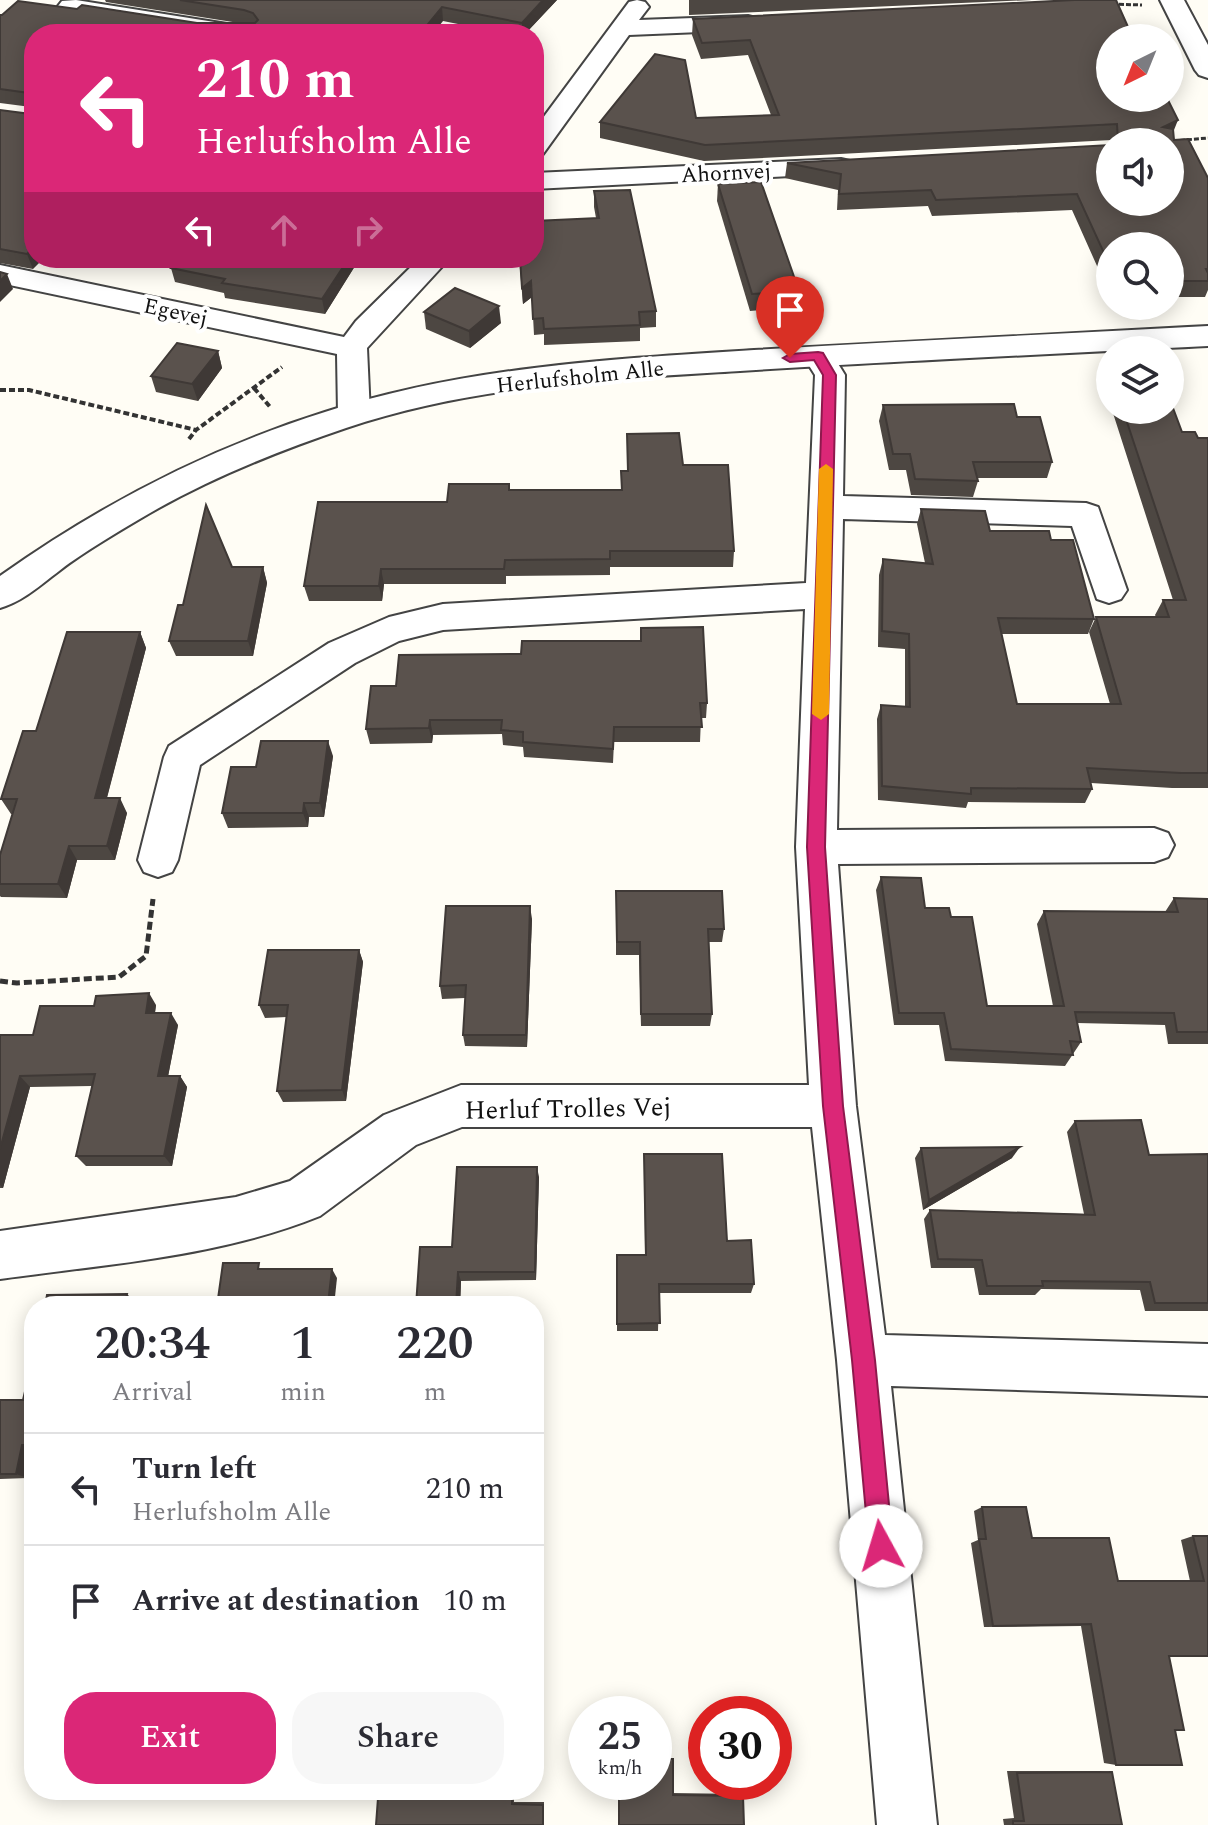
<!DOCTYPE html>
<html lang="en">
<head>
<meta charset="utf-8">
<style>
  :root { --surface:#fff; --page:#f7f7f7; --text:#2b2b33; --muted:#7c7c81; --line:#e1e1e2; --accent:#db2777 }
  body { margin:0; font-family:Spectral,serif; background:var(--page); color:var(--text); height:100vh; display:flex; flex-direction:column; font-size:30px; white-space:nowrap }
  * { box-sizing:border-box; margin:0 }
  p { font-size:26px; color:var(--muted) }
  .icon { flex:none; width:44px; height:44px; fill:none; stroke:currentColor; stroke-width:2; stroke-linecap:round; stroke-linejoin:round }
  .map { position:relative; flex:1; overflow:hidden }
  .side { position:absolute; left:24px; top:1296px; width:520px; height:504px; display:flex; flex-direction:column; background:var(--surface); border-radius:32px; box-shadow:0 4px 20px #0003 }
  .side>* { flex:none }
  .hud { position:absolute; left:24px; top:24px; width:520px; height:244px; border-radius:32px; box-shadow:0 4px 20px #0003; background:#db2777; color:#fff; overflow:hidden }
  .needle { width:52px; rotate:223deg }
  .tools { position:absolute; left:1096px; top:24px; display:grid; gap:16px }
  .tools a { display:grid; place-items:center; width:88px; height:88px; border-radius:50%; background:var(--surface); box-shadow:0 4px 20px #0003; font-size:40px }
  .speed { position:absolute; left:568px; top:1696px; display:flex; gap:16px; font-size:40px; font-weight:700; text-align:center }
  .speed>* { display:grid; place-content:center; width:104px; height:104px; border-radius:50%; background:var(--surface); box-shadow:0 4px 20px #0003; line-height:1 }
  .speed small { font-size:20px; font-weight:400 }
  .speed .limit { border:12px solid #d22; background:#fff; color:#111 }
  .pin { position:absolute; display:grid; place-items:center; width:68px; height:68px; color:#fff; margin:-82px -34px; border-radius:50% 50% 50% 0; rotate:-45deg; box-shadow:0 0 8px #0007 }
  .pin .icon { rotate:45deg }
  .me { position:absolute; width:88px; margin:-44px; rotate:354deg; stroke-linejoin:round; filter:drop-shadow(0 0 6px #0008) }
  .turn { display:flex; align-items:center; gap:28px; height:168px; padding:0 40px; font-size:36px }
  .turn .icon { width:104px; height:104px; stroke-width:2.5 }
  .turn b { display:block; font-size:56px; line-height:68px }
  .lanes { display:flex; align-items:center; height:76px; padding:0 40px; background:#0003; justify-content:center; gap:40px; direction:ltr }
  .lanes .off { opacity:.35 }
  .eta { display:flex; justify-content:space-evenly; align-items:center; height:136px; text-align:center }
  .eta b { font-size:48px; font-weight:600; line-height:56px }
  .primary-button { display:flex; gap:16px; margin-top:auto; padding:16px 40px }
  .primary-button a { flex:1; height:92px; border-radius:32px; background:var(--accent); color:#fff; font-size:32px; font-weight:600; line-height:92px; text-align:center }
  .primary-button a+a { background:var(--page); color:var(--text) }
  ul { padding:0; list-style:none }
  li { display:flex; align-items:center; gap:24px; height:112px; padding:0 40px; border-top:2px solid var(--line) }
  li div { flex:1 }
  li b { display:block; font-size:30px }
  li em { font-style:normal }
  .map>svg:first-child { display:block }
</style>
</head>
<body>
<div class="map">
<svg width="1208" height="1825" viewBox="0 0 1208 1825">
  <rect width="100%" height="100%" fill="#fffdf5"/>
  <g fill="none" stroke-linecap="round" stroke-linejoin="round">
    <defs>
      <g id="minor">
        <polygon points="76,0 246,27 254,29 258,34 201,34 70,13 62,11 58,6 62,1"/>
        <polygon points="637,0 645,2 649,7 639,20 748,16 756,18 760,23 756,28 748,30 629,35 543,154 534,156 534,130 629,2"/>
        <polygon points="841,159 850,161 854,167 850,173 534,189 534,173"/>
        <polygon points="420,258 450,258 367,348 370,414 365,421 354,424 343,421 338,414 337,354 0,283 0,265 344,337 356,321"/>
        <path d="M 818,347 L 829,349 L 845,375 L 843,496 L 1086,503 L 1098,507 L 1127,590 L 1121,599 L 1109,603 L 1097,599 L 1072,526 L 843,519 L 837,830 L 1154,828 L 1168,833 L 1174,845 L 1168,857 L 1154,862 L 838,864 L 856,1106 L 885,1335 L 1208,1344 L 1208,1396 L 891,1386 L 937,1825 L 877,1825 L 837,1360 L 812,1127 L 462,1127 L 416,1145 L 320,1216 C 219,1257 107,1264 0,1279 L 0,1231 L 236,1197 L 290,1181 L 384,1115 L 461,1085 L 809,1085 L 796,847 L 805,609 L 443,630 L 399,641 L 355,663 L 200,765 L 178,860 L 172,872 L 158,877 L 144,872 L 138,860 L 164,757 L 169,746 L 329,643 L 389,617 L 443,604 L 806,583 L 815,375 L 803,356 L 807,349 Z"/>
      </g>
      <g id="tertiary">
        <polygon points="1160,0 1184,0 1208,45 1208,78 1199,75 1195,70"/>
        <path d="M 1208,326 L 1208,346 C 1053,354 896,361 740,371 C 608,379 473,385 346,428 C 275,452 203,481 138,520 C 116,533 94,546 74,560 C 50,576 28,600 0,608 L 0,576 C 100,505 207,449 325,412 C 465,367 609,359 754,350 C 906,341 1057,334 1208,326 Z"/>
      </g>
    </defs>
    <use href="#minor" stroke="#444" stroke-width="4"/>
    <use href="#tertiary" stroke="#444" stroke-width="4"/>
    <g stroke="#333" stroke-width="3" stroke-dasharray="5 2" stroke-linecap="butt">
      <polyline points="1112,4 1142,5"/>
      <polyline points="1173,141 1208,138"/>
    </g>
    <g stroke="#333" stroke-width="4" stroke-dasharray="6 3" stroke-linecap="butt">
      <polyline points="254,388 271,408"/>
      <polyline points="0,390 29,390 196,430"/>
      <polyline points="189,439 196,430 282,367"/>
    </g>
    <polyline stroke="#333" stroke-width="5" stroke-dasharray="8 4" stroke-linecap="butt" points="0,981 17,983 119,977 146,956 153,899"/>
    <use href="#minor" fill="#fff" fill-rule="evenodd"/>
    <use href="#tertiary" fill="#fff" fill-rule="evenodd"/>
  </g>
  <g fill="#4d4742">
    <polygon points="105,0 557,0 525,34 508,34 443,21 34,34 33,269 0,263 0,110 31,114 31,107 0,103 0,15 77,9 197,23 239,23 106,2"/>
    <polygon points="689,0 1032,0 689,15"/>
    <polygon points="693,19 1173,133 1174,140 1208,178 1208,290 1205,297 1170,297 1170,246 1110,246 1110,295 1072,210 932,216 928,206 837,210 838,190 785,178 787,163 1170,142 1112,142 1112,140 704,161 600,138 600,122 771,115 748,55 701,59 692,35"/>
    <polygon points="718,184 799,291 797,307 750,311 717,201"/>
    <polygon points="594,191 656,311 656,327 640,328 640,341 544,345 544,334 534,335 532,297 523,304 519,258 596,218 594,207"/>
    <polygon points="126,258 360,258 325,314 225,298 224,293 175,282 171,268 172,267"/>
    <polygon points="424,312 501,323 470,348 426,329"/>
    <polygon points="218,351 222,368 198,401 156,392 151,376"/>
    <polygon points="883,405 1017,417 1052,462 1047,478 977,478 978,481 973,497 911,495 906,470 889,470 879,421"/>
    <polygon points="1112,410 1170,410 1182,432 1198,438 1208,438 1208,788 1172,788 1091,783 1092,789 1085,803 968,802 966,808 878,800 877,719 881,705 905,707 905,649 878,647 879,575 883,559 925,563 917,524 921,509 990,531 1051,540 1094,619 1088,634 1001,634 1017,704 1110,704 1089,632 1096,617 1156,617 1155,615 1163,600 1173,600"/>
    <polygon points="627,434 683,465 734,551 733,567 610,567 610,575 506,576 506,584 384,584 382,601 309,601 304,586 447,502 509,484 509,490 621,490 628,471"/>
    <polygon points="232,567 263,567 267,583 253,656 176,656 169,641 183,605"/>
    <polygon points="641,628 707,703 706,718 701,718 700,742 614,742 613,763 524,757 523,747 503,745 502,734 433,735 432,743 370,744 366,729 396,686 521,654 640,641"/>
    <polygon points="140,632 146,648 107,798 127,813 115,860 77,860 67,898 1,897 0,896 0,855 13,814 11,814 1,799 36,731"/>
    <polygon points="333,756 324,817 309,817 308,827 228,828 222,813 256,767"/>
    <polygon points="881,877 925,908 951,917 987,1006 1053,1006 1037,924 1044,911 1165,912 1174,898 1208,899 1208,1044 1168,1044 1165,1025 1077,1023 1081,1042 1065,1066 945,1061 939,1025 894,1025 876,890"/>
    <polygon points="616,891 724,929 722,942 709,942 712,1014 710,1026 641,1026 639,955 616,955"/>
    <polygon points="532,919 527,1047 465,1046 463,1035 465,998 442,999 440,986"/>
    <polygon points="359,950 363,962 346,1101 283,1102 277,1091 287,1017 265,1018 259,1005"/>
    <polygon points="156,1005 155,1013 178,1025 168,1076 180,1076 187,1087 172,1166 86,1166 76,1156 92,1086 30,1087 3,1188 0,1188 0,1035 33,1035"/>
    <polygon points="1075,1121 1149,1155 1208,1154 1208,1311 1145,1311 1140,1290 1041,1289 1035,1295 979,1295 974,1268 931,1268 924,1219 930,1210 1084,1214 1067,1132"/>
    <polygon points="921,1148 1012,1158 923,1210 915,1158"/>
    <polygon points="644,1154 727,1241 754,1284 751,1293 659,1293 658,1331 617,1331 617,1255 645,1255"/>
    <polygon points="539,1177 536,1280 461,1281 460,1306 416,1306 452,1247"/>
    <polygon points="34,1353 34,1453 28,1478 0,1479 0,1400 23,1400"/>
    <polygon points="982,1507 1032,1538 1118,1581 1190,1581 1181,1540 1193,1536 1208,1536 1208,1657 1169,1657 1175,1730 1116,1765 1104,1763 1081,1626 984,1627 971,1543 978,1540 974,1511"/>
    <polygon points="654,1758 672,1758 673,1759 673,1793 740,1794 743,1796 619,1825 619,1792 627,1792 654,1782"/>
    <polygon points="1007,1771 1100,1771 1112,1772 1122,1825 1004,1825 1003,1819 1014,1818"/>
    <polygon points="514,1795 514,1802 544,1802 544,1825 378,1798 384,1796"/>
  </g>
  <g fill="#3f3936">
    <polygon points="543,0 557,0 525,34 522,34 522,23"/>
    <polygon points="442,7 443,21 433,34 420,34"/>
    <polygon points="1178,120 1172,135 1163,127"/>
    <polygon points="34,247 34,258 44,258 33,269 27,254"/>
    <polygon points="349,258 360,258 325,314 322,299"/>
    <polygon points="7,274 13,289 0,302 0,281"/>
    <polygon points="531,281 532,297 523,304 522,288"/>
    <polygon points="499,306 501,323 470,348 469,331"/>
    <polygon points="218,351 222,368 198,401 192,384"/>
    <polygon points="263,567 267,583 253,656 248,641"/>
    <polygon points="381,569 384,584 382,601 379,586"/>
    <polygon points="140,632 146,648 103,812 95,798"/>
    <polygon points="430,720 433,735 432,743 429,728"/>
    <polygon points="328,741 333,756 324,817 320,803"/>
    <polygon points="120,798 127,813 115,860 107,846"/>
    <polygon points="304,803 309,817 308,827 303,813"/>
    <polygon points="69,846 77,860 67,898 58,884"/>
    <polygon points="530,906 532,919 527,1047 526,1035"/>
    <polygon points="359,950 363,962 346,1101 342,1090"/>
    <polygon points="149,993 156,1005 153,1025 146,1013"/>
    <polygon points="171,1013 178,1025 166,1087 158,1076"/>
    <polygon points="20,1076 30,1087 3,1188 0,1185 0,1149"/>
    <polygon points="180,1076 187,1087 172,1166 164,1156"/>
    <polygon points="1020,1147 1012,1158 923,1210 929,1200"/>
    <polygon points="537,1167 539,1177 536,1280 535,1272"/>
    <polygon points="332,1269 337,1278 334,1306 328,1304"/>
    <polygon points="458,1272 461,1281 460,1306 456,1306"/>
    <polygon points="127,1294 136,1303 136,1306 124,1306"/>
    <polygon points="22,1445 34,1450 28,1478 16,1474"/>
  </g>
  <g fill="#5a524d" stroke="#3f3936" stroke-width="2">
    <polygon points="180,0 543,0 522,23 442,7 420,34 34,34 34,247 27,254 0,249 0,110 31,114 32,96 29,93 0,89 0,15 2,15 18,1 77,9 82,5 197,23 255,23 258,20 253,13 244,10"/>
    <polygon points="1074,0 1116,0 1133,38 1110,38 1110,98 1167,98 1178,120 1163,127 1173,129 1174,140 1188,139 1208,178 1208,269 1206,269 1208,273 1208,281 1170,281 1170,246 1110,246 1110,266 1077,194 936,200 931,190 839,194 841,174 787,163 1110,145 1110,202 1170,202 1170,142 1118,142 1117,124 705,145 600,122 655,54 685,60 696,118 779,115 750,40 702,43 693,19"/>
    <polygon points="761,182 799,291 752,294 718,184"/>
    <polygon points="630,190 656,311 639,312 640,325 544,329 543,318 533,319 531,281 522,288 520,258 534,258 534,221 599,218 594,191"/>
    <polygon points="180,258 349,258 322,299 222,283 225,279 171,268"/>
    <polygon points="0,272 7,274 0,281"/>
    <polygon points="455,288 499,306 469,331 424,312"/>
    <polygon points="177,343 218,351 192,384 151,376"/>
    <polygon points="1170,400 1182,432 1195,432 1198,438 1208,438 1208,773 1181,773 1087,768 1092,789 971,788 971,794 882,786 881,705 910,707 909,634 882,631 883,559 933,564 921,509 985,511 990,531 1049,531 1051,540 1073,540 1094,619 998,618 1017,704 1121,704 1096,617 1169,617 1163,600 1186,600 1123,410 1170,410"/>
    <polygon points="1014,404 1017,417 1040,417 1052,462 973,462 978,481 915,479 910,454 893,454 883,405"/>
    <polygon points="679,433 683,465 728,465 734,551 610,551 610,559 505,560 504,569 381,569 379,586 304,586 318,502 447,502 449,484 509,484 509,490 622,490 621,471 628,471 627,434"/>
    <polygon points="206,505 232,567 263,567 248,641 169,641 178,605 183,605"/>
    <polygon points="703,627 707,703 700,703 702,727 614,727 613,749 523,742 523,732 501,730 502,720 430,720 429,728 366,729 371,686 396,686 399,655 521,654 522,641 641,641 641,628"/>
    <polygon points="67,632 140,632 95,798 120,798 107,846 69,846 58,884 0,884 0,855 17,799 1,799 23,731 36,731"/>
    <polygon points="261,741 328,741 320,803 304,803 303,813 222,813 231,767 256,767"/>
    <polygon points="881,877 921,878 925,908 949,908 951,917 972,917 987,1006 1064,1006 1044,911 1178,912 1174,898 1208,899 1208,1032 1177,1032 1174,1013 1075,1012 1081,1042 1070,1041 1073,1055 951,1049 944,1013 899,1013"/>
    <polygon points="616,891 722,891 724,929 708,929 712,1014 641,1014 640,942 617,942"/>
    <polygon points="446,906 530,906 526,1035 463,1035 466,985 440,986"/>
    <polygon points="268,950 359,950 342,1090 277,1091 288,1005 259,1005"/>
    <polygon points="149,993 146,1013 171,1013 158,1076 180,1076 164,1156 76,1156 95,1074 20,1076 0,1149 0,1035 33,1035 40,1006 94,1006 96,996"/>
    <polygon points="1141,1120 1149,1155 1208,1154 1208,1303 1155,1303 1150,1282 1042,1281 1043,1286 987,1286 982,1260 938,1259 930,1210 1095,1215 1075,1121"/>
    <polygon points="1020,1147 929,1200 921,1148"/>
    <polygon points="644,1154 722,1154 727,1241 751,1240 754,1284 659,1284 660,1323 617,1324 617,1255 646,1255"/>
    <polygon points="457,1167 537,1167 535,1272 458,1272 456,1306 416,1306 420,1247 452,1247"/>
    <polygon points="223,1263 259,1263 258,1269 332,1269 328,1304 356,1303 356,1306 217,1306"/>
    <polygon points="127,1294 124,1306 45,1306 47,1295"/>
    <polygon points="34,1353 34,1445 22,1445 16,1474 0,1474 0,1400 23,1400"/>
    <polygon points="982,1507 1026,1507 1032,1538 1109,1538 1118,1581 1204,1581 1193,1536 1208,1536 1208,1656 1169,1656 1184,1730 1175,1730 1182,1765 1116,1765 1091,1624 993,1626 979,1539 986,1539"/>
    <polygon points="654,1759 673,1759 673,1795 743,1796 744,1825 619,1825 619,1794 627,1795 627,1782 654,1782"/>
    <polygon points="1112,1772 1122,1825 1013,1825 1013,1821 1024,1821 1017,1773"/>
    <polygon points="512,1797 512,1804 543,1805 543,1825 376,1825 378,1798"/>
  </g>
  <polygon fill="#db2777" stroke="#8e194d" stroke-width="2" points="818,352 823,353 836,375 825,847 843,1106 875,1360 893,1546 889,1555 881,1558 873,1555 869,1546 852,1360 823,1106 807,847 823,375 814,360 790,362 783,358 790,354"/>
  <polygon fill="#f59e0b" points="826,464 833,469 829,714 821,720 812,714 819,469"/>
  <g text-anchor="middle" stroke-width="8" stroke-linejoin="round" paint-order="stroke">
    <g font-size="22" fill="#111" stroke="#fff">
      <text transform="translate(726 172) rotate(-3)" y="8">Ahornvej</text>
      <text transform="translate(176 311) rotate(12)" y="8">Egevej</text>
      <text transform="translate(580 376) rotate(-6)" y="8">Herlufsholm Alle</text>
    </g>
    <g font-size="26" fill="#111" stroke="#fff">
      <text transform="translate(568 1108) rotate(-1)" y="9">Herluf Trolles Vej</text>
    </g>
  </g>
</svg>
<div class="tools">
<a><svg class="needle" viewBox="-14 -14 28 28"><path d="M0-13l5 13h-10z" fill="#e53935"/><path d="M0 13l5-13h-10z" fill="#7c7c81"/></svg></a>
<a><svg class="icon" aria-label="sound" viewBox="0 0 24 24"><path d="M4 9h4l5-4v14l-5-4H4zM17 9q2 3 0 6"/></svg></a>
<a><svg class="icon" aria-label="search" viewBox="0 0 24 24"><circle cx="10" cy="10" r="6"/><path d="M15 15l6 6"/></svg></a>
<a><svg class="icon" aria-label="layers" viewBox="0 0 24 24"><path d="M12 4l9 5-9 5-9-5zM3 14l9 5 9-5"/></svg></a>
</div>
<div class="speed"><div>25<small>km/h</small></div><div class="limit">30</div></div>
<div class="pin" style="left:790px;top:358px;background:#d93025"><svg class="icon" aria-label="arrive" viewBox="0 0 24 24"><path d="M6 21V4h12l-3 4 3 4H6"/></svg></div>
<svg class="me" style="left:881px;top:1546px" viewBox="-20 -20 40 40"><circle r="19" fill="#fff"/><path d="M0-13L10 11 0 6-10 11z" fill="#db2777"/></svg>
<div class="hud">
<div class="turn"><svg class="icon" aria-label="left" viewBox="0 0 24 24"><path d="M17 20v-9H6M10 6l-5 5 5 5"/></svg><div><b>210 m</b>Herlufsholm Alle</div></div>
<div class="lanes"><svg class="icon" aria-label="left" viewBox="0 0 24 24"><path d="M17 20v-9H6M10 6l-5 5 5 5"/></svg><svg class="icon off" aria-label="ahead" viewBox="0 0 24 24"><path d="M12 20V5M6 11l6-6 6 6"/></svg><svg class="icon off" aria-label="right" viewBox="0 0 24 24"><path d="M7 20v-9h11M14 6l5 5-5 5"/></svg></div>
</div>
<section class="side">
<div class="eta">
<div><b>20:34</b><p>Arrival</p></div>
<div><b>1</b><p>min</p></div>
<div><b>220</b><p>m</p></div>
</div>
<ul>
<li><svg class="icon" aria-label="left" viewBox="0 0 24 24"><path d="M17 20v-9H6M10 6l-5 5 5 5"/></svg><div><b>Turn left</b><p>Herlufsholm Alle</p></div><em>210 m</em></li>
<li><svg class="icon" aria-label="arrive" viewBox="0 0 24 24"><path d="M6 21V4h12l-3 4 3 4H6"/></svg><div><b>Arrive at destination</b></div><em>10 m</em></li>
</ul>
<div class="primary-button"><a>Exit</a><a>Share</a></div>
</section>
</div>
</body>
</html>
